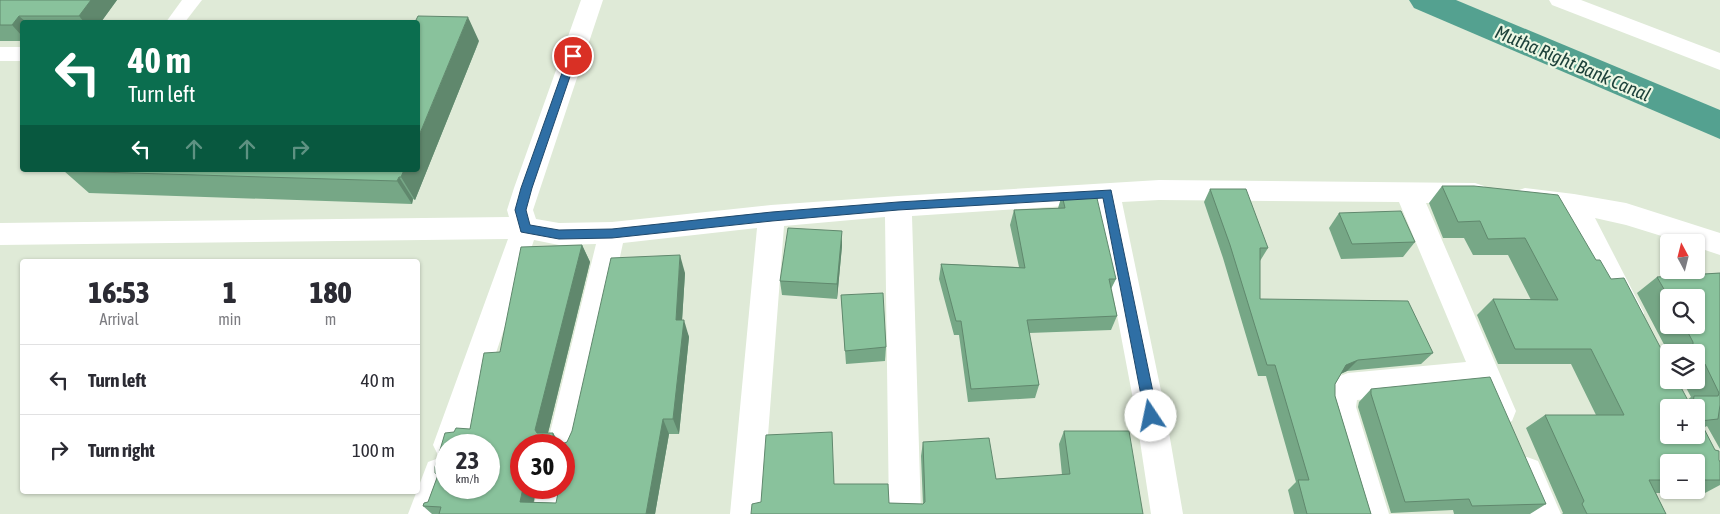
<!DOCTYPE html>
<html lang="en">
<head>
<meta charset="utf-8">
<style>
  :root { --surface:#fff; --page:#f7f7f7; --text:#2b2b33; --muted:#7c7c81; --line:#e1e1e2 }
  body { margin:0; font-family:"Asap Condensed",sans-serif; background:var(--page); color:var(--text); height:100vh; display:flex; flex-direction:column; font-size:19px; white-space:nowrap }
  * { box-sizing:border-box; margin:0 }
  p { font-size:16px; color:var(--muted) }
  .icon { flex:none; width:28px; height:28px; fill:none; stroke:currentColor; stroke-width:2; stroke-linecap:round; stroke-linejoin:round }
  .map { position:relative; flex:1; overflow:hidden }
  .sheet { position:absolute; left:20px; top:259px; width:400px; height:235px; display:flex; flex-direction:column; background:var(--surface); border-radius:5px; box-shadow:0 1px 4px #0004 }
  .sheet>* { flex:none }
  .banner { position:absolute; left:20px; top:20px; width:400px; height:152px; border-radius:5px; box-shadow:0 1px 4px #0004; background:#0b6e4f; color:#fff; overflow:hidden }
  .needle { width:32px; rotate:353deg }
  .fabs { position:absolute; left:1660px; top:234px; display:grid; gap:10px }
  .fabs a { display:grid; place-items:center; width:45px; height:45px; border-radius:5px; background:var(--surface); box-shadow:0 1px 4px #0004; font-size:25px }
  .speed { position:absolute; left:435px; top:434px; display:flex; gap:10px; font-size:25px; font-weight:700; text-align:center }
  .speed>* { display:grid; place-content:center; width:65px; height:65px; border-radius:50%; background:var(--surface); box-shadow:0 1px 4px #0004; line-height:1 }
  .speed small { font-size:12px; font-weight:400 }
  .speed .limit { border:8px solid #d22; background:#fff; color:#111 }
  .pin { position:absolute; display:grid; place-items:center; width:42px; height:42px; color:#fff; margin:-21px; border:2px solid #fff; border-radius:50%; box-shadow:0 1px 5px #0007 }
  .me { position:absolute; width:55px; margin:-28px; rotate:349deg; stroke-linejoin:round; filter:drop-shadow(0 0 4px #0008) }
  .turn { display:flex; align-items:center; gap:18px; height:105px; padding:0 25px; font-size:22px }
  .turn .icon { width:65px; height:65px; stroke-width:2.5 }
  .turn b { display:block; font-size:35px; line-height:42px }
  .lanes { display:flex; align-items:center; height:48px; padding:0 25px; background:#0003; justify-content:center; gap:25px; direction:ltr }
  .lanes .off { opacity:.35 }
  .eta { display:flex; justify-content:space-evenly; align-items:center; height:85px; text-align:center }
  .eta b { font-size:30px; font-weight:800; line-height:35px }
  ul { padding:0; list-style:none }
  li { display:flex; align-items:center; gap:15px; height:70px; padding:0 25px; border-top:1px solid var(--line) }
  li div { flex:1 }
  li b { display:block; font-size:19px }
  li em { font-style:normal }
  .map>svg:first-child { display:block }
</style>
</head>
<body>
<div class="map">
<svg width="1720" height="514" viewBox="0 0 1720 514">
  <rect width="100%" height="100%" fill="#dfead7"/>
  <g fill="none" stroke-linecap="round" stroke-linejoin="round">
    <polygon fill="#54a190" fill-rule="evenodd" points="1409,0 1456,0 1720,110 1720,139 1414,8"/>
    <g fill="#fff" fill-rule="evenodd">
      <polygon points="182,0 202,0 185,22 166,22"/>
      <rect x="0" y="47" width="22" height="14"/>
    </g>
    <g fill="#fff" fill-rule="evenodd">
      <polygon points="581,0 603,0 533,210 536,219 559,223 612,222 771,205 898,196 1159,180 1475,183 1484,186 1488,193 1484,200 1475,203 1426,203 1516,411 1512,421 1501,425 1490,421 1476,388 1357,400 1356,407 1389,514 1357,514 1326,407 1327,396 1337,377 1348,373 1466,362 1399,202 1159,200 1122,202 1166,415 1183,514 1151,514 1136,415 1096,204 912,216 921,514 889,514 885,217 784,226 762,514 730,514 757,228 623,243 579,445 574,455 564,459 564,445 547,445 596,244 559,245 534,240 465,445 446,445 446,459 438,455 433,445 508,239 0,245 0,223 509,217 507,210 514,188"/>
      <polygon points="1549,0 1581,0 1720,53 1720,70 1552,5"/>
      <polygon points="1525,188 1574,194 1626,203 1720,233 1720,255 1696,247 1696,242 1681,242 1626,225 1595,218 1644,313 1640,322 1630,325 1620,322 1565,213 1516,205 1512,198 1516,191"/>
      <polygon points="1527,457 1538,461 1561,514 1529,514 1511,472 1516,461"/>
      <polygon points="439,458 446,461 446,488 450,488 440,514 408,514 428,462"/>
      <polygon points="564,476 570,488 564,514 532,514 538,488 564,488"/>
    </g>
  </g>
  <g fill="#76a786" fill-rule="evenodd">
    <polygon points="0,0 117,0 101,22 22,22 22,41 0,41"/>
    <polygon points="479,41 415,200 413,199 412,204 89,193 64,171 418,170"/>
    <path d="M 1442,186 L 1596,260 L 1611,279 L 1687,400 L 1691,397 L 1682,380 L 1696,380 L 1696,352 L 1669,352 L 1669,354 L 1637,293 L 1657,277 L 1720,273 L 1720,449 L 1707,426 L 1703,428 L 1720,462 L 1720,485 L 1705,493 L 1656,493 L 1666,514 L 1562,514 L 1563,513 L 1526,428 L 1545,415 L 1596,415 L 1571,364 L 1498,364 L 1477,315 L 1493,299 L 1531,300 L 1508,255 L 1473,255 L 1464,238 L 1443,238 L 1429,203 ZM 1669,298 L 1696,325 L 1669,325 ZM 1669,462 L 1696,462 L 1696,490 L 1669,490 Z"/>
    <polygon points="1210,189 1268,248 1260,261 1260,299 1433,353 1421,364 1347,371 1341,374 1335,384 1335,396 1371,514 1294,514 1288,490 1296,482 1266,376 1258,376 1223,258 1204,202"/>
    <polygon points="1062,195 1116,279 1111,289 1117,316 1111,330 1029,333 1039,385 1035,398 968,402 959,335 954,335 939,279 941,264 1019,267 1010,225 1014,210 1058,208"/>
    <polygon points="1339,213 1415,242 1403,257 1341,259 1329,228"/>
    <path d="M 582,245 L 590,262 L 548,433 L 561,444 L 567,442 L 685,273 L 682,320 L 689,337 L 679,434 L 669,434 L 655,514 L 432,514 L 423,506 L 428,502 L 454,432 L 470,429 L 500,352 ZM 521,445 L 564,445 L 564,488 L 556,503 L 533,502 L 521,488 Z"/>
    <polygon points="842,246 837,299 782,295 780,281"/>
    <polygon points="841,295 886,347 885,361 846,364"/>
    <polygon points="1371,389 1546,504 1530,514 1454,514 1453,510 1391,513 1358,407 1359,402"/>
    <polygon points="1064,431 1143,514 751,514 835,484 889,503 923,504 921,456 923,442 996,479 1062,475 1059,444"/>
  </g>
  <g fill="#60886d">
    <polygon points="91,0 117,0 101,22 84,22 79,16"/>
    <polygon points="19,16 26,22 22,22 22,36 12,25"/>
    <polygon points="468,17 479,41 415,200 401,177 404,170 418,170 418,138"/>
    <polygon points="399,177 413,199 412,204 397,181"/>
    <polygon points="842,231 842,246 837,299 837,284"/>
    <polygon points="582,245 590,262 545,445 535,430"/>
    <polygon points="680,255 685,273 681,337 676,320"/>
    <polygon points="684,320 689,337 679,434 673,419"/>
    <polygon points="1358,360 1347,371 1335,376 1346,365"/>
    <polygon points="663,419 669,434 655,514 646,514"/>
    <polygon points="553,433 561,445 553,445"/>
    <polygon points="523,488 537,488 531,514 520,502"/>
  </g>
  <g fill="#89c29c" stroke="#60886d" fill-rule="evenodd">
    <polygon points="0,0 91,0 79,16 19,16 12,25 0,25"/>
    <polygon points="418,16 468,17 418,138 418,22 415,22"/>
    <polygon points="65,170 404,170 401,177 399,177 397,181 64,171"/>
    <path d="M 1442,186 L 1474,186 L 1558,195 L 1596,260 L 1600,260 L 1611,279 L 1624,278 L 1669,364 L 1669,380 L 1677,380 L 1691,406 L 1693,404 L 1694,396 L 1718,396 L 1719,393 L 1705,364 L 1696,364 L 1696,352 L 1693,352 L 1693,342 L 1684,325 L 1696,325 L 1696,298 L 1669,298 L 1657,277 L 1720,273 L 1720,405 L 1718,419 L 1700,421 L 1715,450 L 1719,451 L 1719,460 L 1720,462 L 1720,480 L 1696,480 L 1696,462 L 1669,462 L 1669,480 L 1649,480 L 1666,514 L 1587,514 L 1582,504 L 1584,501 L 1545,415 L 1624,415 L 1591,349 L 1515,349 L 1493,299 L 1558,300 L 1525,238 L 1488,239 L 1480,221 L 1458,222 ZM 1669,408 L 1696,408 L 1696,435 L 1669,435 Z"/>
    <polygon points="1210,189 1246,189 1268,248 1260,248 1260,299 1408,301 1433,353 1358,360 1346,365 1335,384 1335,396 1371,514 1307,514 1298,480 1309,480 1275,365 1267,365 1230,245"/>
    <polygon points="1096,194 1116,279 1109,279 1117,316 1027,320 1039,385 971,389 961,321 956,321 941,264 1025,268 1014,210 1065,208 1062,195"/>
    <polygon points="1401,211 1415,242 1352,244 1339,213"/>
    <polygon points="788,228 842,231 837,284 780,281"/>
    <path d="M 582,245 L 535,430 L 537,433 L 553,433 L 553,445 L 521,445 L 521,488 L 523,488 L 520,502 L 556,503 L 559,488 L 564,488 L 564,445 L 559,445 L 567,442 L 572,431 L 611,258 L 680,255 L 676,320 L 684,320 L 673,419 L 663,419 L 646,514 L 439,514 L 441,507 L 423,506 L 424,503 L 428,502 L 438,475 L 435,473 L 435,467 L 445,433 L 454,432 L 456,428 L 470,429 L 484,353 L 500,352 L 521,247 ZM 446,445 L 489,445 L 489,488 L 446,488 Z"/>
    <polygon points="883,293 886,347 845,351 841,295"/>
    <polygon points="1490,377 1546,504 1472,506 1469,499 1405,502 1371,394 1371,389"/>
    <polygon points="1064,431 1129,431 1143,514 751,514 752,504 761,502 766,435 832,432 834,484 888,484 889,503 923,504 925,502 923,442 989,438 996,479 1070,474"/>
  </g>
  <polygon fill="#2f6fa5" stroke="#1f486b" points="573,53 577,56 532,188 526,210 530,225 559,230 612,229 772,212 898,202 1111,190 1158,416 1156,420 1151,421 1147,420 1145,416 1103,198 898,210 772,221 612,238 559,239 521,232 515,210 521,188 568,56"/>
  <g text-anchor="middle" stroke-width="4.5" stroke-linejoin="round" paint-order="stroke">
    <g font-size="19" font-style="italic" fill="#1e423b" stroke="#ecf7e4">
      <text transform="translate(1573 63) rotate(23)" y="7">Mutha Right Bank Canal</text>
    </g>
  </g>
</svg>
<div class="fabs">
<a><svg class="needle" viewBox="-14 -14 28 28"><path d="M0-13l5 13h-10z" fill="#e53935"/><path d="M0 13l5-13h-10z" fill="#7c7c81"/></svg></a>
<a><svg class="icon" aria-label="search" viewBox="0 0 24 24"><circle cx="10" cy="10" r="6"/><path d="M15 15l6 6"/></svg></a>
<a><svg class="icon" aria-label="layers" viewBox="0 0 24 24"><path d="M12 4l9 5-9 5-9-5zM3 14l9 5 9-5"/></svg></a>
<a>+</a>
<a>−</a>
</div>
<div class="speed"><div>23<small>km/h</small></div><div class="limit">30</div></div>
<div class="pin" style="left:573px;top:56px;background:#d93025"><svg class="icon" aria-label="arrive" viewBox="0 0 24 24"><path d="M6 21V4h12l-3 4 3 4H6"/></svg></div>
<svg class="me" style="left:1151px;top:416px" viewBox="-20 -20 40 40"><circle r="19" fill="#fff"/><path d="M0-13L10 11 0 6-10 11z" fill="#2f6fa5"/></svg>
<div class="banner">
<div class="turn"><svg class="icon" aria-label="left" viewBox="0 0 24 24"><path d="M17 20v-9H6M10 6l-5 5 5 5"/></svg><div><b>40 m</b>Turn left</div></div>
<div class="lanes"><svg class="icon" aria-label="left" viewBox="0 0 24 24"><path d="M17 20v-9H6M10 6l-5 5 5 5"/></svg><svg class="icon off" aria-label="ahead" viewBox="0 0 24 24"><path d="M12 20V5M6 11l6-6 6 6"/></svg><svg class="icon off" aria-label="ahead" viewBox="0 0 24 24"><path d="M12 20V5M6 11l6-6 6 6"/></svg><svg class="icon off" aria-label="right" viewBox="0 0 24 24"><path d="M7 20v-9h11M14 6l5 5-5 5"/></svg></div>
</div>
<section class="sheet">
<div class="eta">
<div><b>16:53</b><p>Arrival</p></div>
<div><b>1</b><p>min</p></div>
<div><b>180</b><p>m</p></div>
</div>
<ul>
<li><svg class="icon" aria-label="left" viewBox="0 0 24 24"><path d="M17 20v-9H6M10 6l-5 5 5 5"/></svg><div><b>Turn left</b></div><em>40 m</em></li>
<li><svg class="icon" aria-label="right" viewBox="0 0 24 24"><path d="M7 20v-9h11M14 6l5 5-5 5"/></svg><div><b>Turn right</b></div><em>100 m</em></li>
</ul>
</section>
</div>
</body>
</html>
